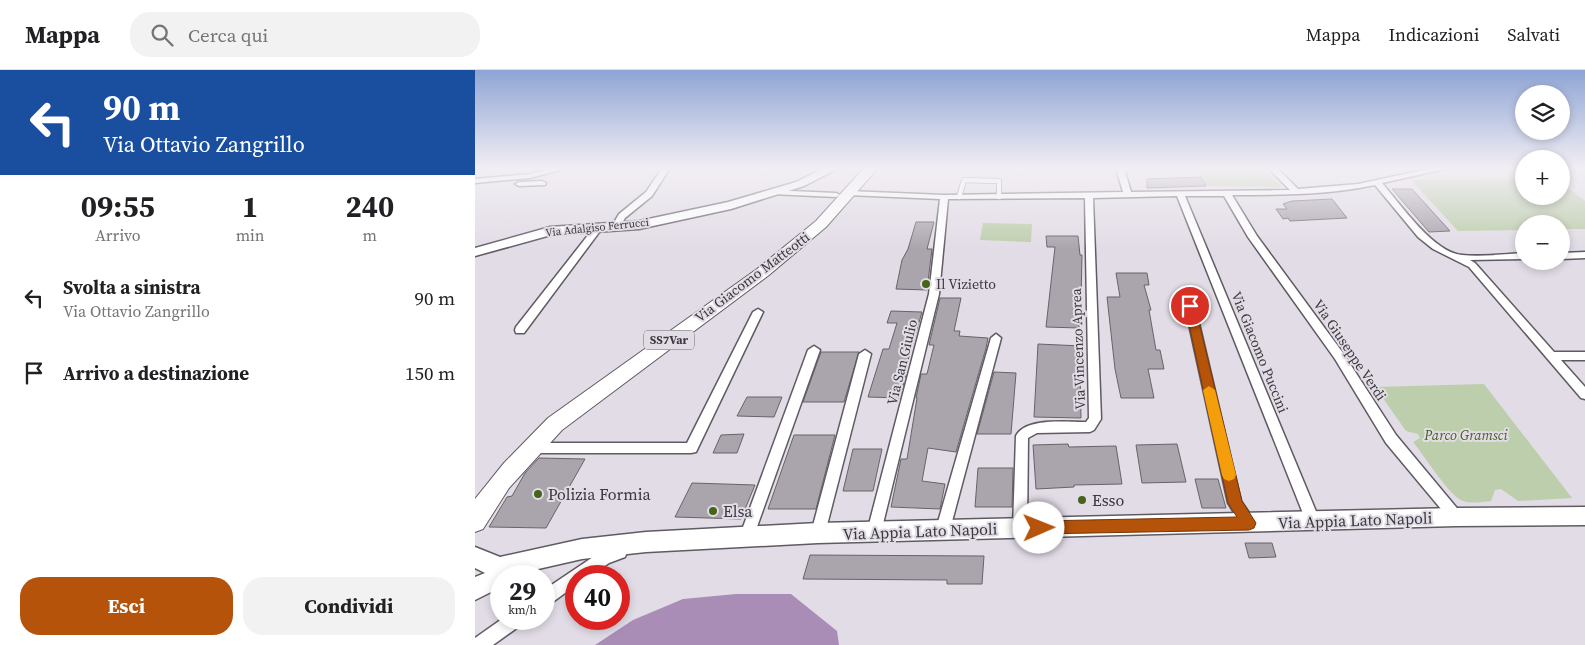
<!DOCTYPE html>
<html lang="it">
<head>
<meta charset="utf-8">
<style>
  :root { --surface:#fff; --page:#f2f2f2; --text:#202124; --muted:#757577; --line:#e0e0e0; --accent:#b45309 }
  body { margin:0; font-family:"Source Serif 4",serif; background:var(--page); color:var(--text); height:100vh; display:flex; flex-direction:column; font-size:19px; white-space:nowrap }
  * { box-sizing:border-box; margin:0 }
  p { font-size:16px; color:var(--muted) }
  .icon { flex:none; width:28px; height:28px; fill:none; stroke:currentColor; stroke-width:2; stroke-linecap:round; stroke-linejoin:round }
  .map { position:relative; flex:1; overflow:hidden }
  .details { display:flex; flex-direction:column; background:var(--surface); width:475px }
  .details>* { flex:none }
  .hud { background:#1a4fa0; color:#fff; overflow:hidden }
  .tools { position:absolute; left:1040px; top:15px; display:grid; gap:10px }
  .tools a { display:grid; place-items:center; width:55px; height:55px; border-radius:50%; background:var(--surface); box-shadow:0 2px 8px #0003; font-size:25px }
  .speed { position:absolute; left:15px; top:495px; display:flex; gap:10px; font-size:25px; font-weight:700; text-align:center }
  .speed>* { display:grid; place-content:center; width:65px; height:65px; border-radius:50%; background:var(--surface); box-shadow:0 2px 8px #0003; line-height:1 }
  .speed small { font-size:12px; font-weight:400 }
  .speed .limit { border:8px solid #d22; background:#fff; color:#111 }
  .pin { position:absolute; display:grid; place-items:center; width:42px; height:42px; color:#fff; margin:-21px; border:2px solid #fff; border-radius:50%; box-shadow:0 1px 5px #0007 }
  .me { position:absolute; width:55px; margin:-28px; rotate:89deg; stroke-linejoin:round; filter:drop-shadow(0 0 4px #0008) }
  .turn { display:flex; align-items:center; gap:18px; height:105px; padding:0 20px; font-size:22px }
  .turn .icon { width:65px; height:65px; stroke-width:2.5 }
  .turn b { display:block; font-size:35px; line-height:42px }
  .eta { display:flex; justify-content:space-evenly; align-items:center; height:85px; text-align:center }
  .eta b { font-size:30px; font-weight:700; line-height:35px }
  .button { display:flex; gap:10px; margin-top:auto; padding:10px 20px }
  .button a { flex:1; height:58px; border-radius:20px; background:var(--accent); color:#fff; font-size:20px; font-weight:700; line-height:58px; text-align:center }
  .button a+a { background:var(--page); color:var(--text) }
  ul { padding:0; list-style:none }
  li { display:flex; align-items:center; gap:15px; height:75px; padding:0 20px }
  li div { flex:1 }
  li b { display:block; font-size:19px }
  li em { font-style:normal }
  header { display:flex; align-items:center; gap:30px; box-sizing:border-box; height:70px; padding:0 25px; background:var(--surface); border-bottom:1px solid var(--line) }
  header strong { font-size:24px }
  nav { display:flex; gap:28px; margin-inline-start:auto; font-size:18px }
  .search { width:350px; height:45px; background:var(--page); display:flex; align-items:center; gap:12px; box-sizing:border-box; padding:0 18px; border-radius:20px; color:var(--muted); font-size:19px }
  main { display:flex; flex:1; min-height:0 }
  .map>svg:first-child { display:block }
</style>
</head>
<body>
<header>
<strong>Mappa</strong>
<div class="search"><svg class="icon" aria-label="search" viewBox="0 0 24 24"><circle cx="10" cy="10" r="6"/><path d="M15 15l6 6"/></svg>Cerca qui</div>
<nav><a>Mappa</a><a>Indicazioni</a><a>Salvati</a></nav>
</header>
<main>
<section class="details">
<div class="hud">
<div class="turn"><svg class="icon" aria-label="left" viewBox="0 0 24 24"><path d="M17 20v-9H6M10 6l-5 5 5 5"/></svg><div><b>90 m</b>Via Ottavio Zangrillo</div></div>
</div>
<div class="eta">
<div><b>09:55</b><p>Arrivo</p></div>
<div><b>1</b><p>min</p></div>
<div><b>240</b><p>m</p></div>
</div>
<ul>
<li><svg class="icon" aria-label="left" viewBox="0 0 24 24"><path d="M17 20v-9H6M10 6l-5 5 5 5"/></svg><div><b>Svolta a sinistra</b><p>Via Ottavio Zangrillo</p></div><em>90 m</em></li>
<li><svg class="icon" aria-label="arrive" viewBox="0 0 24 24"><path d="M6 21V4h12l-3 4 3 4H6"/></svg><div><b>Arrivo a destinazione</b></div><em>150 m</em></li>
</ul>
<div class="button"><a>Esci</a><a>Condividi</a></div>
</section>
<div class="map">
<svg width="1110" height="575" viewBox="0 0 1110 575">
  <rect width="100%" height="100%" fill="#e2dce6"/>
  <g fill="#bcceab">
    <polygon points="722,98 785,100 793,104 807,117 732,116"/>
    <polygon points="1049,109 1049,126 1086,126 1086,112 1110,131 1110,159 1086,159 1086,154 1049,154 1049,160 983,161 936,110"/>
    <polygon points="508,153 557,154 556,172 505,170"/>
    <path d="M 1009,314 L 1097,428 L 1043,431 L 1026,419 L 1020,420 L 1016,431 C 1007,432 996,434 988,431 C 975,427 949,385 938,372 L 945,368 L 943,364 L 931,361 L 900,317 Z"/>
  </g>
  <polygon fill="#a98db7" points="261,524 316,524 362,561 364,575 120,575 158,550 208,529"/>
  <g fill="#aaa4ad" stroke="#68626a">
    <polygon points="726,107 731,116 672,118 672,109"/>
    <polygon points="917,119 937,119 975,161 954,162"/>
    <polygon points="857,129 872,148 815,151 813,148 808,149 801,139 812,139 808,134 817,131"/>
    <polygon points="441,152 459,152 452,179 457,179 452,220 421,219 427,190 433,179"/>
    <polygon points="571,166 603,166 605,185 607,185 606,232 603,232 604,258 571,257 580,177 572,177"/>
    <polygon points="641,203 672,203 674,215 669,215 676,240 674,240 681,280 685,280 689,299 673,299 679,328 646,328 640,299 632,227 645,227"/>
    <polygon points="465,228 486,228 479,261 485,261 484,266 513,268 511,278 481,382 453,378 447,411 470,414 465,439 416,437 426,389 432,389 442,328 441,328 446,304 452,304 459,275 454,275"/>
    <polygon points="416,241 447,242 429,304 431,304 425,328 393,327 408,279 414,279 422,253 412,253"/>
    <polygon points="563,274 607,276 605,302 606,348 559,347"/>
    <polygon points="346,282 384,282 369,332 328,332"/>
    <polygon points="519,302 541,303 536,364 502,364"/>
    <polygon points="272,327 307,327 299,347 262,346"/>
    <polygon points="269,364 262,383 238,383 246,365"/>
    <polygon points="319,365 360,365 341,439 293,439"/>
    <polygon points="593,374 594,377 641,376 647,414 599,415 599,417 561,419 558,375"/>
    <polygon points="702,374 711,412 667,413 661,375"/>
    <polygon points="378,379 407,379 398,421 368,421"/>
    <polygon points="64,388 110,389 71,458 14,457 32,427 37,426 50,403"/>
    <polygon points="503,398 538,398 537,437 500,437"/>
    <polygon points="720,409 743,409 751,438 727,438"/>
    <polygon points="217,413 280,415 266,449 200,447"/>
    <polygon points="770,473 797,473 801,487 774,488"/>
    <polygon points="335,485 509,486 507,514 472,514 472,510 328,509"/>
  </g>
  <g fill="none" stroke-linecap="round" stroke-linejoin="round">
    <defs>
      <polyline id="lane" points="484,127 489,110 524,111 524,127"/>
      <g id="street">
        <polygon points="77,98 92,98 55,108 0,113 0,109 55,104"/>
        <polygon points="187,98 195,98 177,126 150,148 144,158 138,158 137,156 144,144 171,122"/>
        <path d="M 641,98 L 649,98 L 656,122 L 815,120 L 793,98 L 802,98 L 823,119 L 883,114 L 958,98 L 975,98 L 907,113 C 925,134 959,183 987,185 C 1007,187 1029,184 1049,183 L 1049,189 L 995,190 L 1000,193 L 1079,282 L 1110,282 L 1110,290 L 1086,290 L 1110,317 L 1110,329 L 1106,328 L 994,197 L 958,179 L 943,167 L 900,115 C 853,125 805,125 757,125 L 782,166 L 868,283 L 921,365 L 986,443 L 988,447 L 986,451 L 981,453 L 976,451 L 911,373 L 860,289 L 773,167 L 749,126 L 710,126 L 845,451 L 843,456 L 838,457 L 833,456 L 702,126 L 618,128 L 626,349 L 619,360 L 615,362 L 562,363 L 553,368 L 552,458 L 550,463 L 545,465 L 540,463 L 538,458 L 541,366 C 550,347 593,352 611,352 L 614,348 L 610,128 L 473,129 L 464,224 L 406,462 L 404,467 L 399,469 L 394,467 L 392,462 L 454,224 L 465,129 L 373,125 L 369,123 L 373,121 L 469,125 L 648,122 Z"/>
        <polygon points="67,111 71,113 70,115 44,116 40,114 44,112"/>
        <polygon points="294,120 361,123 365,125 361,127 297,124 293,122"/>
        <polygon points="124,154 128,157 49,263 41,263 40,260 41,257 121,155"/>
        <polygon points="1110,182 1110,188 1086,189 1086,183"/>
        <polygon points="715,233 720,236 766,431 781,453 779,458 774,459 769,458 753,433 710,236"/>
        <polygon points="283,239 288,242 221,382 216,383 57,383 52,382 51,378 52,374 57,373 212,373 278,242"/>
        <polygon points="521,264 526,268 475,459 473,464 468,466 463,464 461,459 516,268"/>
        <polygon points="339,276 345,280 278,468 276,473 271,475 266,473 264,468 333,280"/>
        <polygon points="390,280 396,284 350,463 348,468 343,470 338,468 336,463 384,284"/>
        <polygon points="145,475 150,477 152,482 150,487 134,493 115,506 101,506 101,515 75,534 69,537 69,520 124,483"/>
        <polygon points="27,549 48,549 46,555 18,575 0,575 0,568"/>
      </g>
      <g id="secondary">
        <polygon points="349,98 364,98 329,116 256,139 164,159 76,165 0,186 0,178 75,157 164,151 253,132 321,112"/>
        <polygon points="1110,437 1110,455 981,456 343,473 171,482 107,489 50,502 48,506 26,506 26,517 0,530 0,507 10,503 0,498 0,477 25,487 107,469 171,462 343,453 981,438"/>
      </g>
      <polygon id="primary" points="389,98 403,98 351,157 294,205 87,360 34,418 8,459 0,462 0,429 29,393 73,348 282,199 341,151"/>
    </defs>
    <use href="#lane" stroke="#605a62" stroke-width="6"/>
    <use href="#street" stroke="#605a62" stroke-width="3"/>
    <use href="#secondary" stroke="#605a62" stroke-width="3"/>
    <use href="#primary" stroke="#605a62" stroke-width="2"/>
    <use href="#lane" stroke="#fff" stroke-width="4.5"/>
    <use href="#street" fill="#fff" fill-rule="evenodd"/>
    <use href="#secondary" fill="#fff" fill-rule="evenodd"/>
    <use href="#primary" fill="#fff" fill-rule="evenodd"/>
  </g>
  <linearGradient id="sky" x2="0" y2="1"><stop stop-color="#8fa4d4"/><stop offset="0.55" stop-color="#f2eff4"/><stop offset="1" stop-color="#f2eff4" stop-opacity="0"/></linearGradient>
  <rect width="1110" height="179" fill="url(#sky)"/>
  <polygon fill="#b45309" stroke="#753606" points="715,233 720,236 767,431 781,453 779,458 774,460 564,464 559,462 557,458 559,453 564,451 762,447 753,433 710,236"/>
  <polygon fill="#f59e0b" points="734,316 740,320 761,405 759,409 754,411 749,409 747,405 728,320"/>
  <g fill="#466519" stroke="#e2dce6" stroke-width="2">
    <circle cx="451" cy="214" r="5"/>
    <circle cx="63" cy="424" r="5"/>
    <circle cx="607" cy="430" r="5"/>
    <circle cx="238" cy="441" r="5"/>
  </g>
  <g text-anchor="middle" stroke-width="4" stroke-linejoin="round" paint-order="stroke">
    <g font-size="11" fill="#3b393d" stroke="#e2dce6">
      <text transform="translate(122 157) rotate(-6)" y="4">Via Adalgiso Ferrucci</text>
    </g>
    <rect fill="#e2dce6" stroke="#6d6a70" stroke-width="1" x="169" y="260.5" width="50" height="19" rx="4"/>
    <g font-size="12" font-weight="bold" fill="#3b393d">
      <text x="194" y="274">SS7Var</text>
    </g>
    <g font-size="14" fill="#3b393d" stroke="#e2dce6">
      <text transform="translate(277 207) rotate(-37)" y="5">Via Giacomo Matteotti</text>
      <text transform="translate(603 279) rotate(-92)" y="5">Via Vincenzo Aprea</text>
      <text transform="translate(875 280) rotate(56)" y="5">Via Giuseppe Verdi</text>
      <text transform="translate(785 282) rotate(68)" y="5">Via Giacomo Puccini</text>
      <text transform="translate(427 292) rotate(-76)" y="5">Via San Giulio</text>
    </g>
    <g font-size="14" fill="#3b393d" stroke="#e2dce6" text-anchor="start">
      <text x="461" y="219">Il Vizietto</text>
    </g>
    <g font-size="14" font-style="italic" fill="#466220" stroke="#e2dce6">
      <text x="991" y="370">Parco Gramsci</text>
    </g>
    <g font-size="16" fill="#3b393d" stroke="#e2dce6" text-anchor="start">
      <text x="73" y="430">Polizia Formia</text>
      <text x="617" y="436">Esso</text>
      <text x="248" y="447">Elsa</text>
    </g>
    <g font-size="16" fill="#3b393d" stroke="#e2dce6">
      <text transform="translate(880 450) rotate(-2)" y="6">Via Appia Lato Napoli</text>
      <text transform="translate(445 461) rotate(-2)" y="6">Via Appia Lato Napoli</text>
    </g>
  </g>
</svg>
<div class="tools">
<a><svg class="icon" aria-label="layers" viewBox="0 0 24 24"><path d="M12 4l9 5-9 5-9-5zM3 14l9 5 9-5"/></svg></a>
<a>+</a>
<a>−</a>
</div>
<div class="speed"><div>29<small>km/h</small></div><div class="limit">40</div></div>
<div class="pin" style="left:715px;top:236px;background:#d93025"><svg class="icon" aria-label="arrive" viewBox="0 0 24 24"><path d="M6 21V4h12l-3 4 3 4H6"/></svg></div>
<svg class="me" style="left:564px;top:458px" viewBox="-20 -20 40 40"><circle r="19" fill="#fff"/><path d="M0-13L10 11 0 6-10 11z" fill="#b45309"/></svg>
</div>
</main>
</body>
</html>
